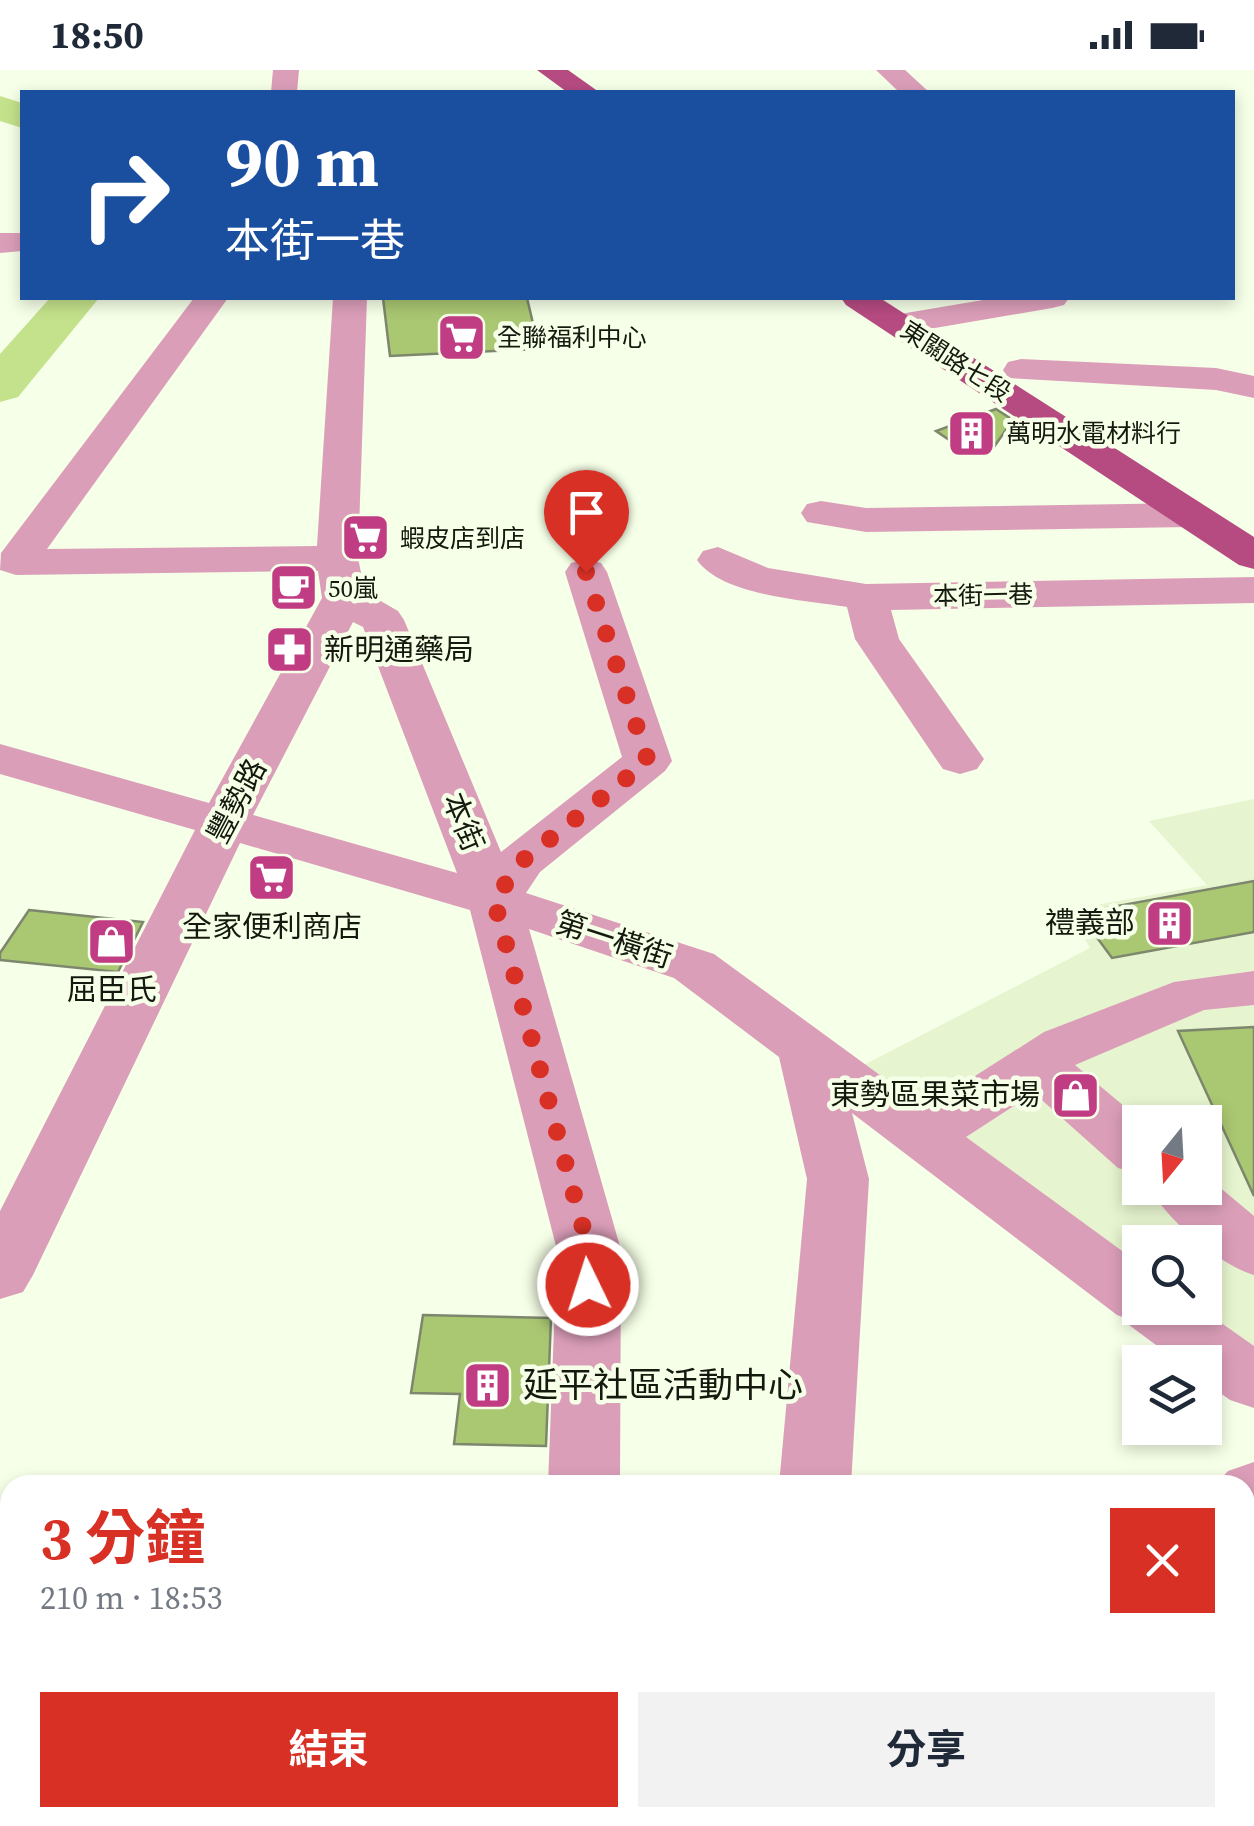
<!DOCTYPE html>
<html lang="zh-TW">
<head>
<meta charset="utf-8">
<style>
  :root { --surface:#fff; --page:#f2f2f3; --text:#1f2937; --muted:#747a83; --accent:#d93025 }
  body { margin:0; font-family:"Source Serif 4","Noto Sans TC",serif; background:var(--page); color:var(--text); height:100vh; display:flex; flex-direction:column; font-size:38px; white-space:nowrap }
  * { box-sizing:border-box; margin:0 }
  p { font-size:32px; color:var(--muted) }
  .icon { flex:none; width:55px; height:55px; fill:none; stroke:currentColor; stroke-width:2; stroke-linecap:round; stroke-linejoin:round }
  .map { position:relative; flex:1; overflow:hidden }
  .details { position:absolute; left:0px; top:1405px; width:1255px; height:352px; display:flex; flex-direction:column; background:var(--surface); border-radius:30px 30px 0 0; box-shadow:0 5px 15px #0003 }
  .details>* { flex:none }
  .guide { position:absolute; left:20px; top:20px; width:1215px; height:210px; border-radius:0px; box-shadow:0 5px 15px #0003; background:#1a4fa0; color:#fff; overflow:hidden }
  .needle { width:65px; rotate:198deg }
  .fabs { position:absolute; left:1122px; top:1035px; display:grid; gap:20px }
  .fabs a { display:grid; place-items:center; width:100px; height:100px; border-radius:0px; background:var(--surface); box-shadow:0 5px 15px #0003; font-size:50px }
  .pin { position:absolute; display:grid; place-items:center; width:85px; height:85px; color:#fff; margin:-102px -42px; border-radius:50% 50% 50% 0; rotate:-45deg; box-shadow:0 0 10px #0007 }
  .pin .icon { rotate:45deg }
  .me { position:absolute; width:110px; margin:-55px; rotate:356deg; stroke-linejoin:round; filter:drop-shadow(0 0 8px #0008) }
  .turn { display:flex; align-items:center; gap:35px; height:210px; padding:0 40px; font-size:45px }
  .turn .icon { width:130px; height:130px; stroke-width:2.5 }
  .turn b { display:block; font-size:70px; line-height:85px }
  .round { display:grid; place-items:center; flex:none; width:105px; height:105px; border-radius:0px; background:var(--page) }
  .headline { display:flex; align-items:center; justify-content:space-between; height:170px; padding:0 40px }
  h1 { font-size:60px; font-weight:700; line-height:75px; color:var(--accent) }
  .cta { display:flex; gap:20px; margin-top:auto; padding:20px 40px }
  .cta a { flex:1; height:115px; border-radius:0px; background:var(--accent); color:#fff; font-size:40px; font-weight:700; line-height:115px; text-align:center }
  .cta a+a { background:var(--page); color:var(--text) }
  .status { display:flex; justify-content:space-between; align-items:center; height:70px; padding:0 50px; background:var(--surface); direction:ltr }
  .status svg { height:28px; fill:currentColor }
  .map>svg:first-child { display:block }
</style>
</head>
<body>
<div class="status"><b>18:50</b><svg viewBox="0 0 49 12"><path d="M0 12V9h3v3zM5 12V6h3v6zM10 12V3h3v9zM15 12V0h3v12zM26 1h20v11H26zM47 4h2v5h-2z"/></svg></div>
<div class="map">
<svg width="1254" height="1756" viewBox="0 0 1254 1756">
  <rect width="100%" height="100%" fill="#f6ffe7"/>
  <path fill="#e6f4cf" fill-rule="evenodd" d="M 1254,729 L 1254,1287 L 1186,1238 L 1205,1238 L 1205,1172 L 1140,1172 L 1140,1204 L 858,998 L 1090,878 L 1068,840 L 1207,815 L 1149,751 ZM 1140,1052 L 1205,1052 L 1205,1118 L 1140,1118 Z"/>
  <g fill="none" stroke-linecap="round" stroke-linejoin="round">
    <g fill="#c4e28b" fill-rule="evenodd">
      <polygon points="0,26 22,33 22,58 0,51"/>
      <polygon points="50,228 99,228 18,327 0,332 0,284"/>
    </g>
  </g>
  <g fill="#aac772" stroke="#7d876d" stroke-width="2.5">
    <polygon points="383,228 527,228 539,279 390,286"/>
    <polygon points="996,339 1013,350 991,381 970,384 936,361"/>
    <polygon points="1254,811 1254,862 1112,888 1079,843"/>
    <polygon points="29,840 143,852 118,902 0,890 0,883"/>
    <polygon points="1254,957 1254,1126 1178,961"/>
    <polygon points="423,1245 551,1248 546,1376 454,1374 460,1324 411,1323"/>
  </g>
  <g fill="none" stroke-linecap="round" stroke-linejoin="round">
    <g fill="#db9eb9" fill-rule="evenodd">
      <polygon points="273,0 299,0 297,22 271,22"/>
      <polygon points="876,0 905,0 929,22 899,22"/>
      <polygon points="0,163 22,163 22,181 0,183"/>
      <path d="M 194,228 L 228,228 L 47,479 L 317,476 L 333,228 L 367,228 L 358,488 L 365,522 L 398,541 L 404,550 L 501,782 L 622,687 L 565,502 L 571,493 L 586,489 L 601,493 L 607,502 L 672,691 L 665,701 L 540,802 L 526,823 L 714,884 L 925,1038 L 1044,962 L 1174,912 L 1254,901 L 1254,935 L 1204,940 L 1075,995 L 1143,1052 L 1140,1052 L 1140,1104 L 1118,1098 L 1034,1023 L 966,1067 L 1140,1194 L 1140,1238 L 1200,1238 L 1254,1276 L 1254,1338 L 1230,1330 L 1205,1312 L 1205,1292 L 1179,1292 L 1129,1255 L 1125,1248 L 1117,1245 L 852,1043 L 869,1109 L 851,1415 L 779,1415 L 807,1109 L 779,987 L 674,908 L 529,859 L 621,1180 L 620,1415 L 548,1415 L 557,1180 L 470,840 L 240,773 L 33,1205 L 23,1222 L 0,1229 L 0,1141 L 195,760 L 0,704 L 0,674 L 209,733 L 322,528 L 318,501 L 16,505 L 0,500 L 1,483 ZM 353,552 L 363,557 L 457,803 L 253,745 Z"/>
      <polygon points="995,228 1069,228 1064,235 1052,238 900,264 888,261 883,254 888,247 900,244"/>
      <polygon points="1021,289 1216,298 1254,306 1254,328 1216,320 1008,308 1003,300 1008,292"/>
      <polygon points="821,431 866,438 1190,433 1204,436 1210,445 1204,454 1190,457 866,462 807,452 801,443 807,434"/>
      <path d="M 718,477 L 768,498 L 866,514 L 1254,507 L 1254,533 L 891,540 L 899,569 L 984,689 L 977,699 L 960,704 L 943,699 L 936,689 L 855,569 L 847,537 C 806,530 722,526 697,490 L 703,481 Z"/>
      <path d="M 1205,1105 L 1254,1146 L 1254,1205 C 1219,1195 1168,1150 1149,1118 L 1205,1118 Z"/>
      <polygon points="1254,1392 1254,1454 1245,1457 1245,1415 1215,1415 1228,1401"/>
      <polygon points="536,1748 619,1748 620,1756 536,1756"/>
    </g>
    <g fill="#b64b82" fill-rule="evenodd">
      <polygon points="537,0 568,0 599,22 567,22"/>
      <polygon points="841,228 880,228 1254,467 1254,499 1239,495 846,235"/>
    </g>
  </g>
  <g fill="none" stroke-linecap="round" stroke-linejoin="round">
    <polyline stroke="#d93025" stroke-width="18" stroke-dasharray="0 32.4" points="586,502 648,691 522,791 494,830 589,1180 588,1215"/>
  </g>
  <defs>
    <symbol id="supermarket-square" viewBox="-11 -11 22 22"><rect x="-9" y="-9" width="18" height="18" rx="4" fill="#c03d84" stroke="#f6ffe7"/><path d="M-6-5.5h2.5l.6 2H6L4.5 2H-2.5L-4.4-4H-6ZM-1.5 3.2a1.3 1.3 0 1 0 .1 0ZM3 3.2a1.3 1.3 0 1 0 .1 0Z" fill="#fff"/></symbol>
    <symbol id="building-square" viewBox="-11 -11 22 22"><rect x="-9" y="-9" width="18" height="18" rx="4" fill="#c03d84" stroke="#f6ffe7"/><path d="M-4-6H4V6H1V3H-1V6H-4ZM-2.5-4.3h1.7v1.8h-1.7ZM.8-4.3h1.7v1.8H.8ZM-2.5-1h1.7V.8h-1.7ZM.8-1h1.7V.8H.8Z" fill="#fff"/></symbol>
    <symbol id="cafe-square" viewBox="-11 -11 22 22"><rect x="-9" y="-9" width="18" height="18" rx="4" fill="#c03d84" stroke="#f6ffe7"/><path d="M-5.5-4.5H6V0H3Q3 3.5 0 3.5H-2.5Q-5.5 3.5-5.5 0ZM3-3.2v2h1.7v-2ZM-6 4.5H4V6H-6Z" fill="#fff"/></symbol>
    <symbol id="pharmacy-square" viewBox="-11 -11 22 22"><rect x="-9" y="-9" width="18" height="18" rx="4" fill="#c03d84" stroke="#f6ffe7"/><path d="M-2-6h4v4h4v4h-4v4h-4v-4h-4v-4h4Z" fill="#fff"/></symbol>
    <symbol id="shop-square" viewBox="-11 -11 22 22"><rect x="-9" y="-9" width="18" height="18" rx="4" fill="#c03d84" stroke="#f6ffe7"/><path d="M-5-2.5h2.3a2.7 3.5 0 0 1 5.4 0H5L5.5 6h-11ZM-1.5-2.5h3a1.5 2.3 0 0 0-3 0Z" fill="#fff"/></symbol>
  </defs>
  <g fill-rule="evenodd">
    <use href="#supermarket-square" x="434" y="240" width="55" height="55"/>
    <use href="#building-square" x="944" y="336" width="55" height="55"/>
    <use href="#supermarket-square" x="338" y="440" width="55" height="55"/>
    <use href="#cafe-square" x="266" y="490" width="55" height="55"/>
    <use href="#pharmacy-square" x="262" y="552" width="55" height="55"/>
    <use href="#supermarket-square" x="244" y="780" width="55" height="55"/>
    <use href="#building-square" x="1142" y="826" width="55" height="55"/>
    <use href="#shop-square" x="84" y="844" width="55" height="55"/>
    <use href="#shop-square" x="1048" y="998" width="55" height="55"/>
    <use href="#building-square" x="460" y="1288" width="55" height="55"/>
  </g>
  <g text-anchor="middle" stroke-width="9" stroke-linejoin="round" paint-order="stroke">
    <g font-size="25" fill="#15190e" stroke="#f6ffe7" text-anchor="start">
      <text x="497" y="276">全聯福利中心</text>
      <text x="1006" y="372">萬明水電材料行</text>
      <text x="400" y="477">蝦皮店到店</text>
      <text x="328" y="527">50嵐</text>
    </g>
    <g font-size="25" fill="#15190e" stroke="#f6ffe7">
      <text transform="translate(956 291) rotate(33)" y="9">東關路七段</text>
      <text transform="translate(983 525) rotate(-1)" y="9">本街一巷</text>
    </g>
    <g font-size="30" fill="#15190e" stroke="#f6ffe7" text-anchor="end">
      <text x="324" y="590" text-anchor="start">新明通藥局</text>
      <text x="1135" y="863">禮義部</text>
      <text x="272" y="867" text-anchor="middle">全家便利商店</text>
      <text x="112" y="930" text-anchor="middle">屈臣氏</text>
      <text x="1040" y="1035">東勢區果菜市場</text>
    </g>
    <g font-size="30" fill="#15190e" stroke="#f6ffe7">
      <text transform="translate(237 731) rotate(-62)" y="10">豐勢路</text>
      <text transform="translate(463 752) rotate(68)" y="10">本街</text>
      <text transform="translate(614 870) rotate(18)" y="10">第一橫街</text>
    </g>
    <g font-size="35" fill="#15190e" stroke="#f6ffe7" text-anchor="start">
      <text x="523" y="1327">延平社區活動中心</text>
    </g>
  </g>
</svg>
<div class="fabs">
<a><svg class="needle" viewBox="-14 -14 28 28"><path d="M0-13l5 13h-10z" fill="#e53935"/><path d="M0 13l5-13h-10z" fill="#747a83"/></svg></a>
<a><svg class="icon" aria-label="search" viewBox="0 0 24 24"><circle cx="10" cy="10" r="6"/><path d="M15 15l6 6"/></svg></a>
<a><svg class="icon" aria-label="layers" viewBox="0 0 24 24"><path d="M12 4l9 5-9 5-9-5zM3 14l9 5 9-5"/></svg></a>
</div>
<div class="pin" style="left:586px;top:502px;background:#d93025"><svg class="icon" aria-label="arrive" viewBox="0 0 24 24"><path d="M6 21V4h12l-3 4 3 4H6"/></svg></div>
<svg class="me" style="left:588px;top:1215px" viewBox="-20 -20 40 40"><circle r="17" fill="#d93025" stroke="#fff" stroke-width="3"/><path d="M0-11L8 9 0 5-8 9z" fill="#fff"/></svg>
<div class="guide">
<div class="turn"><svg class="icon" aria-label="right" viewBox="0 0 24 24"><path d="M7 20v-9h11M14 6l5 5-5 5"/></svg><div><b>90 m</b>本街一巷</div></div>
</div>
<section class="details">
<div class="headline"><div><h1>3 分鐘</h1><p>210 m · 18:53</p></div><a class="round" style="background:#d93025;color:#fff"><svg class="icon" aria-label="close" viewBox="0 0 24 24"><path d="M6 6l12 12M18 6L6 18"/></svg></a></div>
<div class="cta"><a>結束</a><a>分享</a></div>
</section>
</div>
</body>
</html>
